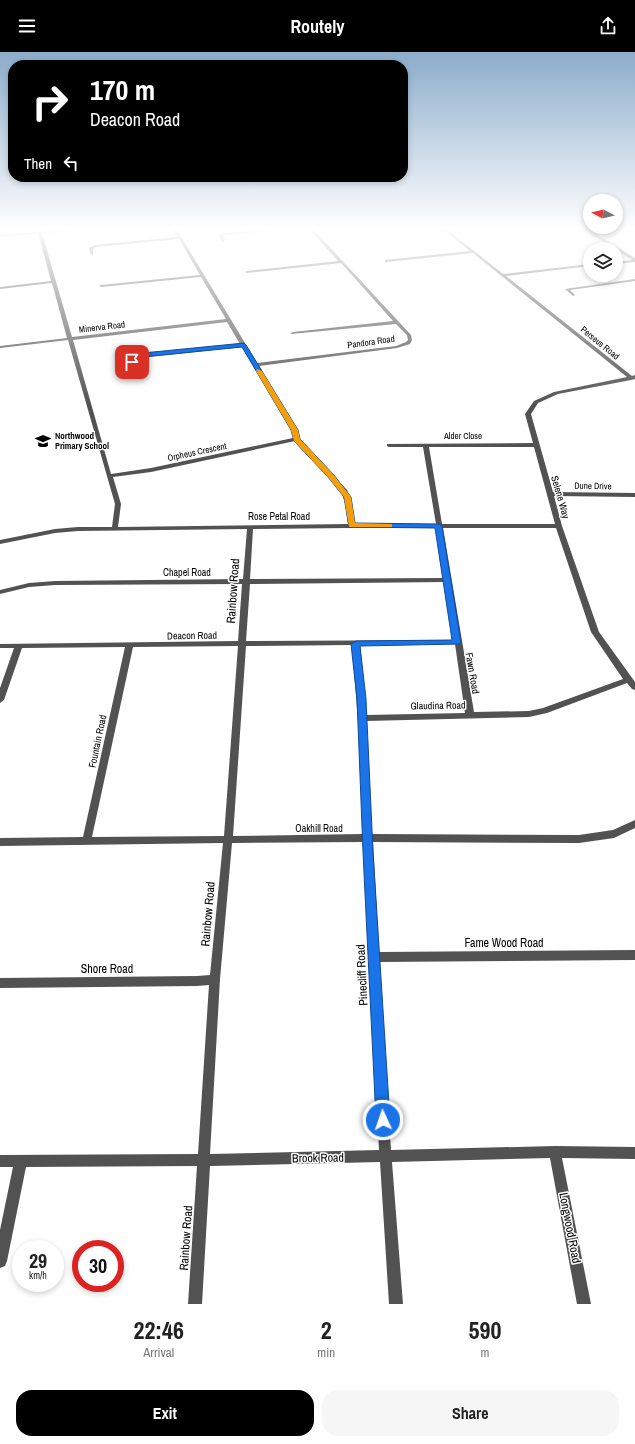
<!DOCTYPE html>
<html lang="en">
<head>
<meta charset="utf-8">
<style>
  :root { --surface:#fff; --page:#f6f6f6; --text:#222; --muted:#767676; --accent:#000 }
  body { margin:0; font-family:"Archivo Narrow",sans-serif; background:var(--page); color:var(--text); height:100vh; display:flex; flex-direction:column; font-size:15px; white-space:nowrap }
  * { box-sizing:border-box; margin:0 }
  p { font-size:13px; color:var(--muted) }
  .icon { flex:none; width:22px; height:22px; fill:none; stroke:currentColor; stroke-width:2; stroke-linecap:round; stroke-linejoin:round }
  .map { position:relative; height:1252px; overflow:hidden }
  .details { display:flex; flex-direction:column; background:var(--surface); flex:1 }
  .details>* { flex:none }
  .banner { position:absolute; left:8px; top:8px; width:400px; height:122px; border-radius:16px; box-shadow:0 2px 6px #0003; background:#000; color:#fff; overflow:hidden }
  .needle { width:26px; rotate:277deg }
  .tools { position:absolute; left:583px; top:142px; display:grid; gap:8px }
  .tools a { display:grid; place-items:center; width:40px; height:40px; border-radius:50%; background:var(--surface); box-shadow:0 2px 6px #0003; font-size:20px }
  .speed { position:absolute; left:12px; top:1188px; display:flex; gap:8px; font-size:20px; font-weight:700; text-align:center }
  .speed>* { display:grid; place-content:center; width:52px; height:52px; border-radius:50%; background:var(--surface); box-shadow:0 2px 6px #0003; line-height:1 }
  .speed small { font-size:10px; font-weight:400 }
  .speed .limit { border:6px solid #d22; background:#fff; color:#111 }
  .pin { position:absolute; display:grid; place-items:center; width:34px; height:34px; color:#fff; margin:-17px; border-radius:8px; box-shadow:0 2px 6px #0006 }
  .me { position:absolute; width:44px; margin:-22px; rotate:357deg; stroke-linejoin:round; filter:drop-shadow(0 0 3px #0008) }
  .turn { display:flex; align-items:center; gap:14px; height:84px; padding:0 16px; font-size:18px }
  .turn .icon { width:52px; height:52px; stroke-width:2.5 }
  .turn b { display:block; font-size:28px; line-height:34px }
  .then { display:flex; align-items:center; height:38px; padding:0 16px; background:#0003; gap:8px; font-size:15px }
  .eta { display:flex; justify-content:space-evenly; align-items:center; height:68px; text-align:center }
  .eta b { font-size:24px; font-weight:700; line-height:28px }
  .button { display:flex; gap:8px; margin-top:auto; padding:8px 16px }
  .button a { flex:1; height:46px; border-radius:16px; background:var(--accent); color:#fff; font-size:16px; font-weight:700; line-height:46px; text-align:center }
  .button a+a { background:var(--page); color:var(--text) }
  header { display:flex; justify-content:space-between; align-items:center; height:52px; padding:0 16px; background:var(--accent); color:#fff; font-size:18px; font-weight:700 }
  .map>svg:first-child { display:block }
</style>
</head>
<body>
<header><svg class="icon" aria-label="menu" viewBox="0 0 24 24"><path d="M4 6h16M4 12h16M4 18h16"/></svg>Routely<svg class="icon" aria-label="share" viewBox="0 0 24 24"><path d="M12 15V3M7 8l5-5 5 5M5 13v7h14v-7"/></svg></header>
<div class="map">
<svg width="635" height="1252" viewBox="0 0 635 1252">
  <rect width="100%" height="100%" fill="#fff"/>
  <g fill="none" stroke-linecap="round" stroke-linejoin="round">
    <g fill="#525252" fill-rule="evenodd">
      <path d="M 173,178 L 177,178 L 257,311 L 396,294 L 406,290 L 408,288 L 407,283 L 396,272 L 291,282 L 291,281 L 293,280 L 393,269 L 341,211 L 247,221 L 245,220 L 247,219 L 338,209 L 310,178 L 314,178 L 411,283 L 412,288 L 410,292 L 397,296 L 259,314 L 297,378 L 299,387 L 347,438 L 352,451 L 354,472 L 436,472 L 423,395 L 389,395 L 387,394 L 387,392 L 533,391 L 525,362 L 534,349 L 554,340 L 627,325 L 473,201 L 386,210 L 385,210 L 385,208 L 470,199 L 444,178 L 448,178 L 503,222 L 590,212 L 590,214 L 506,224 L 632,324 L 635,323 L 635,327 L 631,328 L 558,342 L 538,351 L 531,362 L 553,440 L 635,441 L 635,445 L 554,444 L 562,474 L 599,580 L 635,630 L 635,638 L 632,637 L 627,631 L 547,661 L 529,665 L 366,669 L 372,782 L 579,783 L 613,778 L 635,768 L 635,776 L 614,786 L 579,791 L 373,790 L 379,900 L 635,898 L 635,908 L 379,910 L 391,1098 L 555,1094 L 635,1095 L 635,1107 L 562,1106 L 591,1252 L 577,1252 L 550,1106 L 392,1110 L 403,1252 L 389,1252 L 380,1110 L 210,1114 L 202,1252 L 188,1252 L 197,1114 L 26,1115 L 7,1209 L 5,1214 L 0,1216 L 0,1178 L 13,1115 L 0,1115 L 0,1103 L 198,1102 L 209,933 L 197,934 L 0,936 L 0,926 L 197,924 L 210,923 L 223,791 L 0,794 L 0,786 L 83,785 L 125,595 L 22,596 L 4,648 L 0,651 L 0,636 L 14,596 L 0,596 L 0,592 L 238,589 L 242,532 L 55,533 L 29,535 L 0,542 L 0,538 L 29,531 L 55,529 L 243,527 L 247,477 L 78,479 L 55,481 L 0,492 L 0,488 L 55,477 L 78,475 L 112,475 L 115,452 L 68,288 L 0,296 L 0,294 L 67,286 L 52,231 L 0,237 L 0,235 L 51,229 L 38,181 L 40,180 L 42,181 L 72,285 L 226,267 L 201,225 L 101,235 L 99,234 L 101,233 L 200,223 L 179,187 L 96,195 L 93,197 L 93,203 L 90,202 L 89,196 L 95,193 L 177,185 ZM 227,270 L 240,292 L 139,302 L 133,304 L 129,308 L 130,315 L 135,316 L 135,308 L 139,306 L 242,295 L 291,378 L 293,386 L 151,416 L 111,422 L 73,288 ZM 295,389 L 341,439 L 345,451 L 348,472 L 118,475 L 121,452 L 113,425 L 151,420 ZM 429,395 L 534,395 L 555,472 L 442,472 ZM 351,476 L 436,476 L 444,526 L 250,527 L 253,477 ZM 443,476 L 556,476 L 591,580 L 623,627 L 543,656 L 529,659 L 474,660 ZM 445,530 L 454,588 L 246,589 L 250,532 ZM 455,592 L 465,661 L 366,663 L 360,593 ZM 352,593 L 359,682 L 363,782 L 233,784 L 246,594 ZM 238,594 L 224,784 L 92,785 L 133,595 ZM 363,790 L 379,1098 L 210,1102 L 220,927 L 232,791 Z"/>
      <polygon points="265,178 279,178 225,183 223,184 225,188 223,189 221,188 219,183 225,181"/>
      <polygon points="585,178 589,178 635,206 635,210 616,212 616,210 632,208"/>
      <polygon points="635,227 635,229 570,238 575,243 573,244 565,237"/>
    </g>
    <polygon fill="#525252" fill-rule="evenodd" points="66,178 80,178 0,185 0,183"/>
  </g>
  <linearGradient id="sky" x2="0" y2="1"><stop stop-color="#8baccb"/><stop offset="0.5" stop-color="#fff"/><stop offset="1" stop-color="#fff" stop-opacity="0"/></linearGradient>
  <rect width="635" height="353" fill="url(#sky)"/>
  <path fill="#1a73e8" stroke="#114b97" d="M 244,291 L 246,293 L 298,378 L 300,387 L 333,422 L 351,445 L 355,471 L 439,472 L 442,474 L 461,590 L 460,592 L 360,594 L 366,647 L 373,800 L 390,1068 L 388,1073 L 383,1075 L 378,1073 L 376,1068 L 363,800 L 357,647 L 351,592 L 356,589 L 452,588 L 435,476 L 349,475 L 344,445 L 328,425 L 294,389 L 291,378 L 242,295 L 143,305 L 136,307 L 134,312 L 129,310 C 131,303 136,303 143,301 Z"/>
  <polygon fill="#f59e0b" points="257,317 262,319 298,378 300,387 333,422 351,445 355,471 389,472 392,472 392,475 349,475 344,445 328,425 294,389 291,378 256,319"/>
  <defs>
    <symbol id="school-bare" viewBox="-9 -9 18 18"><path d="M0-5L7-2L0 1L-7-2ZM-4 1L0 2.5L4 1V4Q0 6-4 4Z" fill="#000" stroke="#fff" stroke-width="2.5" paint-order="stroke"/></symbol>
  </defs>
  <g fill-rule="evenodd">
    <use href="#school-bare" x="32" y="378" width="22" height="22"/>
  </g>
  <g text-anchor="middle" stroke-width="3" stroke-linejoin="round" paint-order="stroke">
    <g font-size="9" fill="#000" stroke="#fff">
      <text transform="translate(102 275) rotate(-7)" y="3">Minerva Road</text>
      <text transform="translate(371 290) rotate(-8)" y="3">Pandora Road</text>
      <text transform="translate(600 291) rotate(39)" y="3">Perseus Road</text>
      <text x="463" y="387">Alder Close</text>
      <text transform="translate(197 400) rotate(-12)" y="3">Orpheus Crescent</text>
      <text transform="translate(593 434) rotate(1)" y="3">Dune Drive</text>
    </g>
    <g font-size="9" font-weight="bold" fill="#000" stroke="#fff" text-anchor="start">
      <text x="55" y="387">Northwood<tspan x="55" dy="10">Primary School</tspan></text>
    </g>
    <g font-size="10" fill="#000" stroke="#fff">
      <text transform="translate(561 445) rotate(74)" y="4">Selene Way</text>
      <text x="279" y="468">Rose Petal Road</text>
      <text x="187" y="524">Chapel Road</text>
      <text transform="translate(192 583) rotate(-1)" y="4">Deacon Road</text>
      <text transform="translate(473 621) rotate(80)" y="4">Fawn Road</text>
      <text transform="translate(438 653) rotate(-1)" y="4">Glaudina Road</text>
      <text transform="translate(97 689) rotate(-78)" y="4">Fountain Road</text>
      <text x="319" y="780">Oakhill Road</text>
    </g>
    <g font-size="12" fill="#000" stroke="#fff">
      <text transform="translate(233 539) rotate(-86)" y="4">Rainbow Road</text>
      <text transform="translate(208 862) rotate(-85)" y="4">Rainbow Road</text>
      <text x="504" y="895">Fame Wood Road</text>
      <text x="107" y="921">Shore Road</text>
      <text transform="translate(362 923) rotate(-93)" y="4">Pinecliff Road</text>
      <text transform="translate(318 1106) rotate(-1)" y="4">Brook Road</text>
      <text transform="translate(570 1176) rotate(79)" y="4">Longwood Road</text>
      <text transform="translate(186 1186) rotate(-86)" y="4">Rainbow Road</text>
    </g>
  </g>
</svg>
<div class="tools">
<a><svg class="needle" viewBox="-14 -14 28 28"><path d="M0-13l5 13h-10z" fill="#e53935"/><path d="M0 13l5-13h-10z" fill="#767676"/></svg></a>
<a><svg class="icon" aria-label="layers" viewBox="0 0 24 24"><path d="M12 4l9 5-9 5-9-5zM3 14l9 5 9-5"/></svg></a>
</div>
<div class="speed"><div>29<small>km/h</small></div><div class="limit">30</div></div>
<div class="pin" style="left:132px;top:310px;background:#d93025"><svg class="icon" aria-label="arrive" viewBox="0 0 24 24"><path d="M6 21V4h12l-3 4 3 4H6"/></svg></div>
<svg class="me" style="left:383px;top:1068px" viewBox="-20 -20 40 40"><circle r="17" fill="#1a73e8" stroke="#fff" stroke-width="3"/><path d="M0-11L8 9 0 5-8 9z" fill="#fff"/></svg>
<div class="banner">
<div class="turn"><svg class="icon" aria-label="right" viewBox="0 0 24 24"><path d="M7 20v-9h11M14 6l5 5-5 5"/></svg><div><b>170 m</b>Deacon Road</div></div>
<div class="then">Then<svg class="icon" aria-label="left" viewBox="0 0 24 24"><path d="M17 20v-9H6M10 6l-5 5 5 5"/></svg></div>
</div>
</div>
<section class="details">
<div class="eta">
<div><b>22:46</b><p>Arrival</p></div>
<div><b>2</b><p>min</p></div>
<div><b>590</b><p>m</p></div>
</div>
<div class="button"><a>Exit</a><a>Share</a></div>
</section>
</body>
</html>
